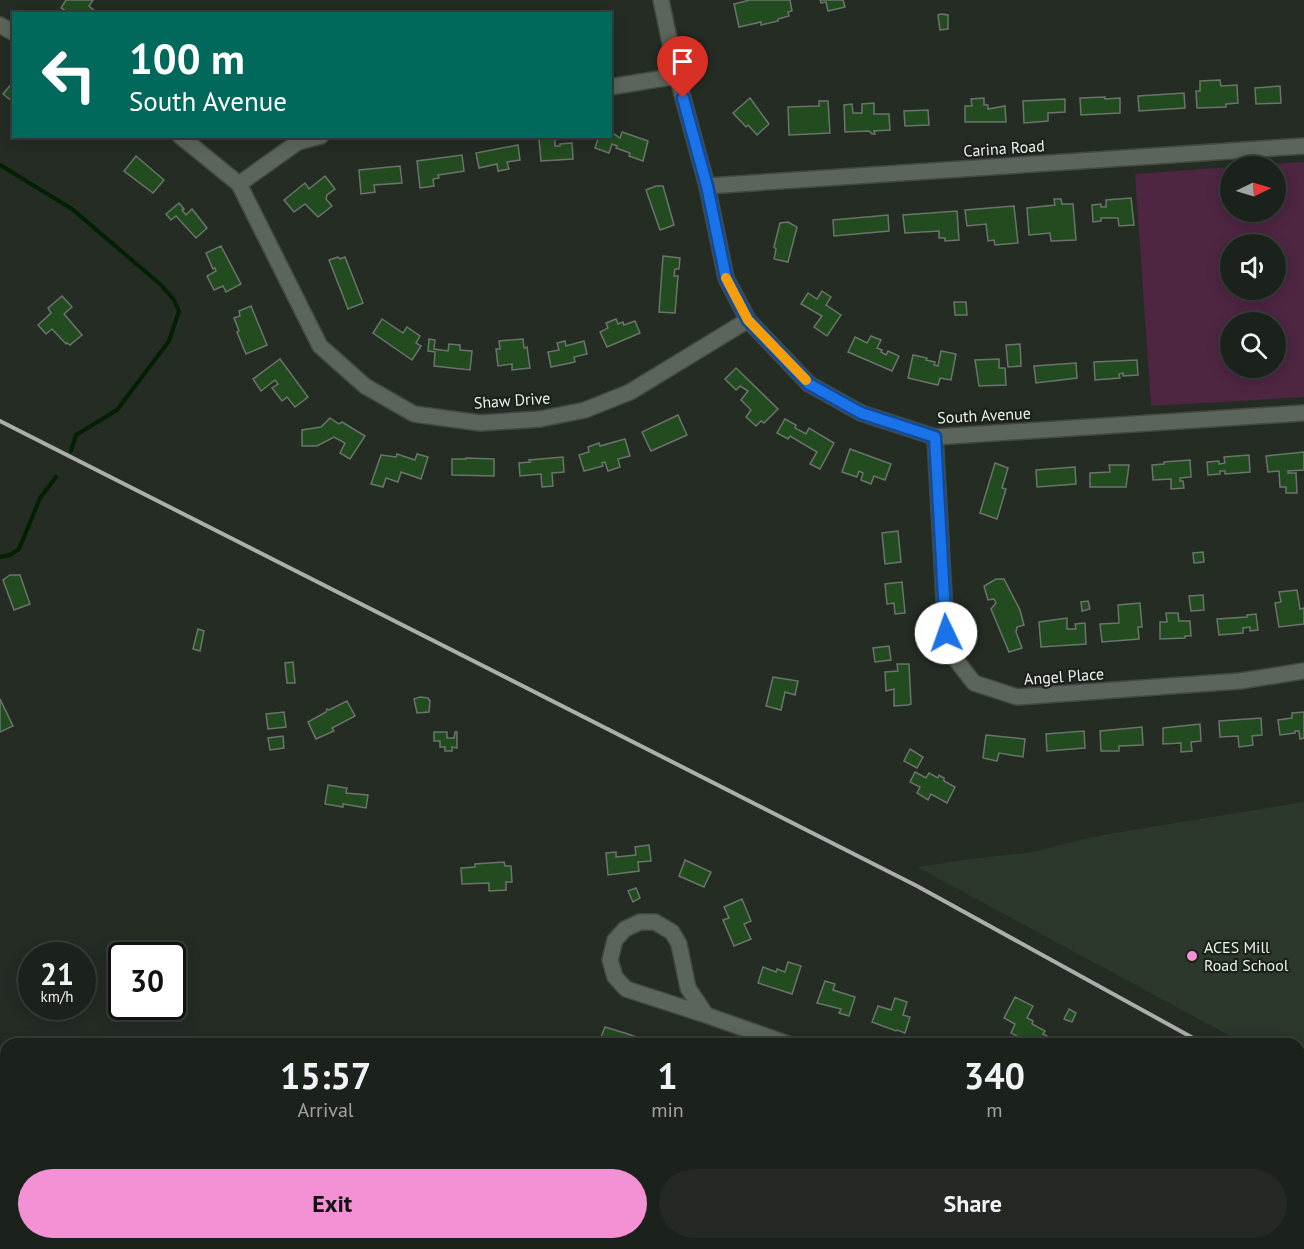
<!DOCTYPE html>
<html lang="en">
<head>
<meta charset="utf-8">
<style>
  :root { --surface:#1b211b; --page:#242924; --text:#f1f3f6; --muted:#a0a3a3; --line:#393e3a; --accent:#f491d4 }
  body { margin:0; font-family:"PT Sans",sans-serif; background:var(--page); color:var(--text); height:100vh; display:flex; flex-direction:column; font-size:22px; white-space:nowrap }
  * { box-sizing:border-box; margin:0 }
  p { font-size:20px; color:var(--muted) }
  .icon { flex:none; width:33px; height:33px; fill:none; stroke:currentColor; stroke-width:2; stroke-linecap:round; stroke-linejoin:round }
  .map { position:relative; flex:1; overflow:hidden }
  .drawer { position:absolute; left:0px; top:1038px; width:1305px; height:212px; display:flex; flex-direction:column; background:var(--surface); border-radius:18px 18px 0 0; box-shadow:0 3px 15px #0003,0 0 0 2px var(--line) }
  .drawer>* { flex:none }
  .top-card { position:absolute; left:12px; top:12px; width:600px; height:126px; border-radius:0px; box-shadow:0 3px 15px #0003,0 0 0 2px var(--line); background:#00695c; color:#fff; overflow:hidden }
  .needle { width:39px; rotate:85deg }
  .fabs { position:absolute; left:1220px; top:156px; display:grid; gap:12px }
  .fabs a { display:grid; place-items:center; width:66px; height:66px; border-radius:50%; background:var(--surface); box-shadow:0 3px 15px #0003,0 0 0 2px var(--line); font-size:30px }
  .speed { position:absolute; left:18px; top:942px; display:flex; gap:12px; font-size:30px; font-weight:700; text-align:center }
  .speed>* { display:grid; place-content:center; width:78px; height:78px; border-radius:50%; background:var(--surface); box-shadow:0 3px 15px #0003,0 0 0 2px var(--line); line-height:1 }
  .speed small { font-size:15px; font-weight:400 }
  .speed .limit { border:3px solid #111; border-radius:9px; background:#fff; color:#111 }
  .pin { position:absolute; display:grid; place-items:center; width:51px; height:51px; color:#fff; margin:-62px -26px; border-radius:50% 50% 50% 0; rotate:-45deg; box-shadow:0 0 6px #0007 }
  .pin .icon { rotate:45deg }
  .me { position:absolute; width:66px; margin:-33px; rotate:357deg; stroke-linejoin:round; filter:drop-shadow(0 0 4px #0008) }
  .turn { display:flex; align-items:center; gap:21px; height:126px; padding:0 18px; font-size:27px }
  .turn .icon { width:78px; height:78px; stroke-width:2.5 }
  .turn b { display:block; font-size:42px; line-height:51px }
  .eta { display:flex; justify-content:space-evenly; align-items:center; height:102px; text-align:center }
  .eta b { font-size:36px; font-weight:800; line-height:42px }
  .cta { display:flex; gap:12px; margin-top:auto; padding:12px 18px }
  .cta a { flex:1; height:69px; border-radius:36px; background:var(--accent); color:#111; font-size:24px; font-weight:800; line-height:69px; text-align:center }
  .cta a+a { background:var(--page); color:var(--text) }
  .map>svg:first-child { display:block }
</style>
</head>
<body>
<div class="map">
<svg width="1304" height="1249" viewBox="0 0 1304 1249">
  <rect width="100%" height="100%" fill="#242c24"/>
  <polygon fill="#2c382b" points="1304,802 1304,1076 1299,1073 1299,1044 1245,1044 917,867 970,859 1033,852 1092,837 1150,827"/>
  <path fill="#4e2642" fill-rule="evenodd" d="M 1304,162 L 1304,397 L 1151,406 L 1135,174 L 1230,167 L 1230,212 L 1275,212 L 1275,166 L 1242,166 ZM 1230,244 L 1275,244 L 1275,290 L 1230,290 ZM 1275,322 L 1275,368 L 1230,368 L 1230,322 Z"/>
  <polygon fill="#022102" points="6,1072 6,1165 0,1169 0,1073"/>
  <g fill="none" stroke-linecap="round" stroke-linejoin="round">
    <g stroke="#022102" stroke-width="4">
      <polyline points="0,165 72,209 160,284 174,300 179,311 169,341 117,410 76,435 71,451"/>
      <polyline points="0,557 10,555 19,549 40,498 56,477"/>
    </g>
  </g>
  <g fill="#224c20" stroke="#6b746b" stroke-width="1.5">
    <polygon points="66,0 93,0 89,6 97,13 71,14 61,8"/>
    <polygon points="750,0 790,0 792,11 788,12 789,16 778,19 778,21 761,25 761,22 739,27 734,4"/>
    <polygon points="820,0 843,0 845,7 828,11 826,2 821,3"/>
    <polygon points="941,14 948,15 948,29 940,30 938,15"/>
    <polygon points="1220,80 1221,86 1237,85 1238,103 1226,104 1226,107 1197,108 1196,91 1200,91 1200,81"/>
    <polygon points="13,82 14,83 14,103 3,94"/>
    <polygon points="1280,86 1281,103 1256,104 1255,88"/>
    <polygon points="1184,93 1185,108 1139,111 1138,96"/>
    <polygon points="1105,97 1105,99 1120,98 1120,113 1081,115 1080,98"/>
    <polygon points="750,98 769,124 757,135 748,125 746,127 733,113"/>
    <polygon points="984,98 984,105 988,105 988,109 1005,106 1006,122 965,122 965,106 972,106 971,99"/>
    <polygon points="1065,99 1065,112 1048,113 1048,121 1024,123 1023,101"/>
    <polygon points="819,101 828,101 830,133 789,135 788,107 819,106"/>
    <polygon points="874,103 874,114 889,114 890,130 874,131 875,134 872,134 869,131 845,132 844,105 852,104 853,113 862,113 862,104"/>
    <polygon points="928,110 929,125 905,126 904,111"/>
    <polygon points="610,131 620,138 622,132 648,141 643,161 629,156 630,153 616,148 617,146 612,144 609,153 595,148 599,136 610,136"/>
    <polygon points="555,138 555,146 560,146 560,144 572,143 573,159 541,161 539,139"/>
    <polygon points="518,145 520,160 507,162 509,169 498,171 497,164 479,168 476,153"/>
    <polygon points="462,155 464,171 438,175 439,178 433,179 434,186 420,188 417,161"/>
    <polygon points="136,156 164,180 153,193 124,171"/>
    <polygon points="400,166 402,183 374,185 375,192 361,194 359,170"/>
    <polygon points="325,176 335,189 327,195 326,199 332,206 318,217 305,204 294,212 284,200 305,183 309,189"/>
    <polygon points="656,186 663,186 674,225 660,230 646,190"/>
    <polygon points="1131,198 1134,225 1119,226 1118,218 1101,218 1101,221 1093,222 1092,205 1101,204 1101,207 1106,207 1106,200"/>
    <polygon points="1054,199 1061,199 1062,204 1073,204 1076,240 1051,241 1050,233 1029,235 1027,208 1055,205"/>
    <polygon points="179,203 184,209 182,210 186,215 192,209 207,228 196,238 176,216 171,220 166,214"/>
    <polygon points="1014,206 1018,243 995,245 994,240 988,241 986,224 967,226 965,210"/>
    <polygon points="957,211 959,240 945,241 945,238 939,238 939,231 905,233 903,215"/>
    <polygon points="888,215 889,231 834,236 833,220"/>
    <polygon points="788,222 797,227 788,262 774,259 776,249 774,247 780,223"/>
    <polygon points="221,246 241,284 226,292 223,286 214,290 207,276 216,271 215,268 213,269 206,253"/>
    <polygon points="663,256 680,258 679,269 675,269 674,276 678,276 675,313 659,312"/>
    <polygon points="338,257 340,259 345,257 363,303 348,309 329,260"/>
    <polygon points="822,291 831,297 826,305 841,315 827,336 814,327 822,316 801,304 808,293 817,299"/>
    <polygon points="62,296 72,307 64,314 82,335 70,345 67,343 66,344 52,329 46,334 38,325 51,313 48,308"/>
    <polygon points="954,302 966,302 967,315 955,315"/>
    <polygon points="251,306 267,345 246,354 237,332 239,331 234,318 240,316 239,311"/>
    <polygon points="382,319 403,333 407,327 420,336 416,343 421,346 412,360 373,333"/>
    <polygon points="616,319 618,324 623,322 624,325 635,321 640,333 607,347 600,332 608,328 606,323"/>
    <polygon points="871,336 881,340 877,348 882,350 881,352 886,355 888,351 899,356 892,371 848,352 855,337 867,343"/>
    <polygon points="429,339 435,340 434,349 448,351 449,344 460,345 460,350 472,351 470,370 434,366 435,352 428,351"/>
    <polygon points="523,339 524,348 527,347 530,368 512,370 512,364 498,366 496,349 500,349 499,341"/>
    <polygon points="565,341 566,346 584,341 587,354 574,357 575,362 551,367 548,352 559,350 557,343"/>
    <polygon points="1020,344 1021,366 1008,367 1006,345"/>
    <polygon points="941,351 956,354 951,380 940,378 938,385 908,378 913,355 927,358 926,360 935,362 934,365 938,366"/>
    <polygon points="280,359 308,397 295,407 287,397 282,401 272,388 278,384 275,380 261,391 253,379"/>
    <polygon points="999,359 999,368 1005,368 1006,385 979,386 975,360"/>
    <polygon points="1137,360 1138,375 1123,376 1123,373 1119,374 1120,378 1095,380 1094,362"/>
    <polygon points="1076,363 1077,378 1036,383 1034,366"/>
    <polygon points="736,368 778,409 764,423 761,421 756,426 746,417 751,410 741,400 748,391 740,386 736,390 725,379"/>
    <polygon points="678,415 687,435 651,451 642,432"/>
    <polygon points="330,418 339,424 342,422 365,436 350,459 340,453 345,443 334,437 317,446 302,446 302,430 321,427"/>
    <polygon points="785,419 796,425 795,428 806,434 809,428 834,443 820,469 810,464 817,452 790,436 788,439 777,433"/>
    <polygon points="625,439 630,456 618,459 620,467 608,471 605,462 602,463 603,466 584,471 579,455 589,452 588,447 599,443 600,446"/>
    <polygon points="850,449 891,464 885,480 874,476 871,484 861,480 863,473 859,471 857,477 842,472"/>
    <polygon points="1304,452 1304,470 1288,471 1288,473 1296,473 1297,493 1286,493 1286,487 1280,487 1279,471 1268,472 1266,456"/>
    <polygon points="397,454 415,460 417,454 428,457 421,479 401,472 398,482 386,478 383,487 371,484 381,455 396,457"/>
    <polygon points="1249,455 1250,472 1225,474 1225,471 1220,471 1220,474 1208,475 1207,462 1219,461 1219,464 1225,463 1224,457"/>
    <polygon points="563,457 564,472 552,473 553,486 542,487 541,474 520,476 519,463 530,462 529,460"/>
    <polygon points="466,458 494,459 494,476 452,475 452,459 466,459"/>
    <polygon points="1190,460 1191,477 1180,478 1180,481 1183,481 1184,488 1171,489 1171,479 1153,480 1152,465 1164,464 1164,462"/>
    <polygon points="995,463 1008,468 1002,488 1006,489 997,519 980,513"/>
    <polygon points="1109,465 1129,465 1126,487 1090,487 1090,473 1110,472"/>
    <polygon points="1075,467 1076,484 1037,487 1036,470"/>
    <polygon points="898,531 901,562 885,564 882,533"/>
    <polygon points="1203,552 1204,562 1194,563 1193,553"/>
    <polygon points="10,575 20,575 30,604 14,610 3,580"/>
    <polygon points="996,579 1004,579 1020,610 1024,625 1017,627 1016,632 1022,648 1009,652 991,609 996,603 994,599 988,600 984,586"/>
    <polygon points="902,582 905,613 895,614 894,603 887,604 885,584"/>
    <polygon points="1297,590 1300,609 1304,608 1304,624 1279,627 1275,603 1281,602 1279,592"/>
    <polygon points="1203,595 1204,610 1191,611 1189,596"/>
    <polygon points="1088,601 1090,609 1082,611 1081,602"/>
    <polygon points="1140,603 1142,627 1138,627 1139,639 1102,642 1100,624 1119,623 1118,605"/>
    <polygon points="1166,613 1178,613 1179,621 1190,621 1191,636 1185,636 1185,638 1160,639 1160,622 1167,622"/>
    <polygon points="1256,614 1258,630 1250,631 1250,627 1243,628 1243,633 1219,635 1217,619 1247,617 1247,615"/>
    <polygon points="1067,618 1067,629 1076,629 1075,624 1085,623 1086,644 1041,647 1039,622"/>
    <polygon points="198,629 204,631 200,651 193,649"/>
    <polygon points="889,646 891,660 875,662 873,648"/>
    <polygon points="293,662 295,683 287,683 285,663"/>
    <polygon points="897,664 909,664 911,704 908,705 894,706 894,689 886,691 885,672 898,671"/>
    <polygon points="773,677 798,681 795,695 785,692 781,710 766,706"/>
    <polygon points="420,697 428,698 430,701 429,712 417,713 414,699"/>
    <polygon points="0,699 13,726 0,732"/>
    <polygon points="347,701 355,716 332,728 334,731 316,739 308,722 326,712 327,709 329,710"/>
    <polygon points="284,712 286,727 268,729 266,714"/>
    <polygon points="1304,712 1304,738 1300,739 1299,731 1295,731 1295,733 1280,735 1278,720 1292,718 1292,713"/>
    <polygon points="1261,718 1262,735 1252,736 1253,745 1239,747 1238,736 1220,737 1219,721"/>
    <polygon points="1200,724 1201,741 1191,742 1192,751 1181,752 1181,743 1163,744 1163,728"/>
    <polygon points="1142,727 1143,745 1119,746 1119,751 1101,751 1100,731"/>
    <polygon points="1084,731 1085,748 1047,751 1046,734"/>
    <polygon points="434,732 447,732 447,738 454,738 455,732 457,732 457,748 452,747 452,751 445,751 445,747 440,747 440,741 434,741"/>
    <polygon points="986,735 1025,739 1023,757 999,753 997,761 983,758"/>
    <polygon points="283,736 284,748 270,750 268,738"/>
    <polygon points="910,749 923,757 917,768 904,761"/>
    <polygon points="915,772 926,778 929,773 938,778 939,775 944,778 944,781 955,787 947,803 931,794 928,800 917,793 920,787 910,782"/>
    <polygon points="328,785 347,788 346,793 368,795 366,808 343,804 343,807 325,804"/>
    <polygon points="649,845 651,861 638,862 639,871 608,875 606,853 616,852 616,857 636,855 635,847"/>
    <polygon points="685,860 711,872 704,887 679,876"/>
    <polygon points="504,862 505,866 511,866 512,882 506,882 506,890 489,891 489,883 462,884 461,868 475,867 475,864"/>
    <polygon points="636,888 640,898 633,902 628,891"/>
    <polygon points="742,899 751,921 744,924 751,939 734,946 723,920 729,918 724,907"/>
    <polygon points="788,962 801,966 792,994 758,983 763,967 776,972 777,969 785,972"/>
    <polygon points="825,981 835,984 833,990 855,997 849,1016 839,1013 841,1009 817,1003"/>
    <polygon points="1015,997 1033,1006 1027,1018 1033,1021 1032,1024 1045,1031 1043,1034 1049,1037 1045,1044 1032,1044 1011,1033 1015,1024 1004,1018"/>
    <polygon points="895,998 907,1002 903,1015 910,1017 905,1033 897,1030 896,1031 872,1022 878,1006 891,1010"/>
    <polygon points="1069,1009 1076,1013 1072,1022 1064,1019"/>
    <polygon points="605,1027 628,1034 653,1043 607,1044 609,1039 601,1037"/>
    <polygon points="0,1204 6,1205 6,1244 12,1244 12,1249 0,1249"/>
    <polygon points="1017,1244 1033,1244 1034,1249 1017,1249"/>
  </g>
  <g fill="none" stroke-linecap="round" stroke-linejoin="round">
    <defs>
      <g id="minor">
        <polyline points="661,0 677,76 707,186 726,278 748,320 809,384 861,413 935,437 1304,413"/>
        <polyline points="0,25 14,33"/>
        <polyline points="610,87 677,76"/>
        <polyline points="180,136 239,184 320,346 365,386 414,414 480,423 540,419 585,410 630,392 748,320"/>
        <polyline points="239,184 298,142 321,136"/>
        <polyline points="707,186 1304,146"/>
        <polyline points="935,437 946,633 953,656 974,683 1017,697 1240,681 1304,671"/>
        <polyline points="706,1015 688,988 679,944 672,932 655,922 640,922 625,929 615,940 610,960 615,977 626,989 706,1015 788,1044"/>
        <polyline points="970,1244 970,1249"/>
      </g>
    </defs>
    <use href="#minor" stroke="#434942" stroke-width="18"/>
    <use href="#minor" stroke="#5c655c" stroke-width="15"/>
    <g stroke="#aab0a9" stroke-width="4">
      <polyline points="0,421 917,886 1204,1044"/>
      <polyline points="1299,1097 1304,1100"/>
    </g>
  </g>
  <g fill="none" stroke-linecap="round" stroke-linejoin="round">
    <defs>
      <polyline id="route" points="683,98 707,186 726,278 748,320 809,384 861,413 935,437 946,633"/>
    </defs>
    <use href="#route" stroke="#114b97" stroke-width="15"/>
    <use href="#route" stroke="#1a73e8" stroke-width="10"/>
    <polyline stroke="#f59e0b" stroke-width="10" points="726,278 748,320 806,380"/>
  </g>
  <circle fill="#f491d4" stroke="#1b221a" stroke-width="2" cx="1192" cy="956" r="6"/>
  <g text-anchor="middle" stroke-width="4.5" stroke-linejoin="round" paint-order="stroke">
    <g font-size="16" fill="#ecf1eb" stroke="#1b221a">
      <text transform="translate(1004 148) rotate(-4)" y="6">Carina Road</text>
      <text transform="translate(512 400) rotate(-4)" y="6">Shaw Drive</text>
      <text transform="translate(984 415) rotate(-3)" y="6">South Avenue</text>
      <text transform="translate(1064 676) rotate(-4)" y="6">Angel Place</text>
    </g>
    <g font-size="16" fill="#ecf1eb" stroke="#1b221a" text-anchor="start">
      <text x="1204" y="953">ACES Mill<tspan x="1204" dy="18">Road School</tspan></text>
    </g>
  </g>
</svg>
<div class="fabs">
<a><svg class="needle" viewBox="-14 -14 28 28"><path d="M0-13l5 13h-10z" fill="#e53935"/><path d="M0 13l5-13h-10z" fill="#a0a3a3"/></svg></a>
<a><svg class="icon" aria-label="sound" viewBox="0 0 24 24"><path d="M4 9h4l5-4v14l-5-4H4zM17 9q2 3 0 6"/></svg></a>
<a><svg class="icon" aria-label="search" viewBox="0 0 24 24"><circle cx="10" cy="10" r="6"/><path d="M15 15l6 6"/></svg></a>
</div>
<div class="speed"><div>21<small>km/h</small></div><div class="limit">30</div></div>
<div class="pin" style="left:683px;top:98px;background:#d93025"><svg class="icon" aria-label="arrive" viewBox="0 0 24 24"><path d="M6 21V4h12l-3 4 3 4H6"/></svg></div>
<svg class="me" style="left:946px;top:633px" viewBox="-20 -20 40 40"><circle r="19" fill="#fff"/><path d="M0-13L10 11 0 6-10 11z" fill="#1a73e8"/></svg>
<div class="top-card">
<div class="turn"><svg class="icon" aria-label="left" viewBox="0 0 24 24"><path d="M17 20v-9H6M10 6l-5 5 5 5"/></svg><div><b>100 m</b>South Avenue</div></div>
</div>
<section class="drawer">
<div class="eta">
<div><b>15:57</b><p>Arrival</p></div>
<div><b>1</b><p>min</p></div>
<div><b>340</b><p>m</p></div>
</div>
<div class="cta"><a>Exit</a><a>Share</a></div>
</section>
</div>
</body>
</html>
